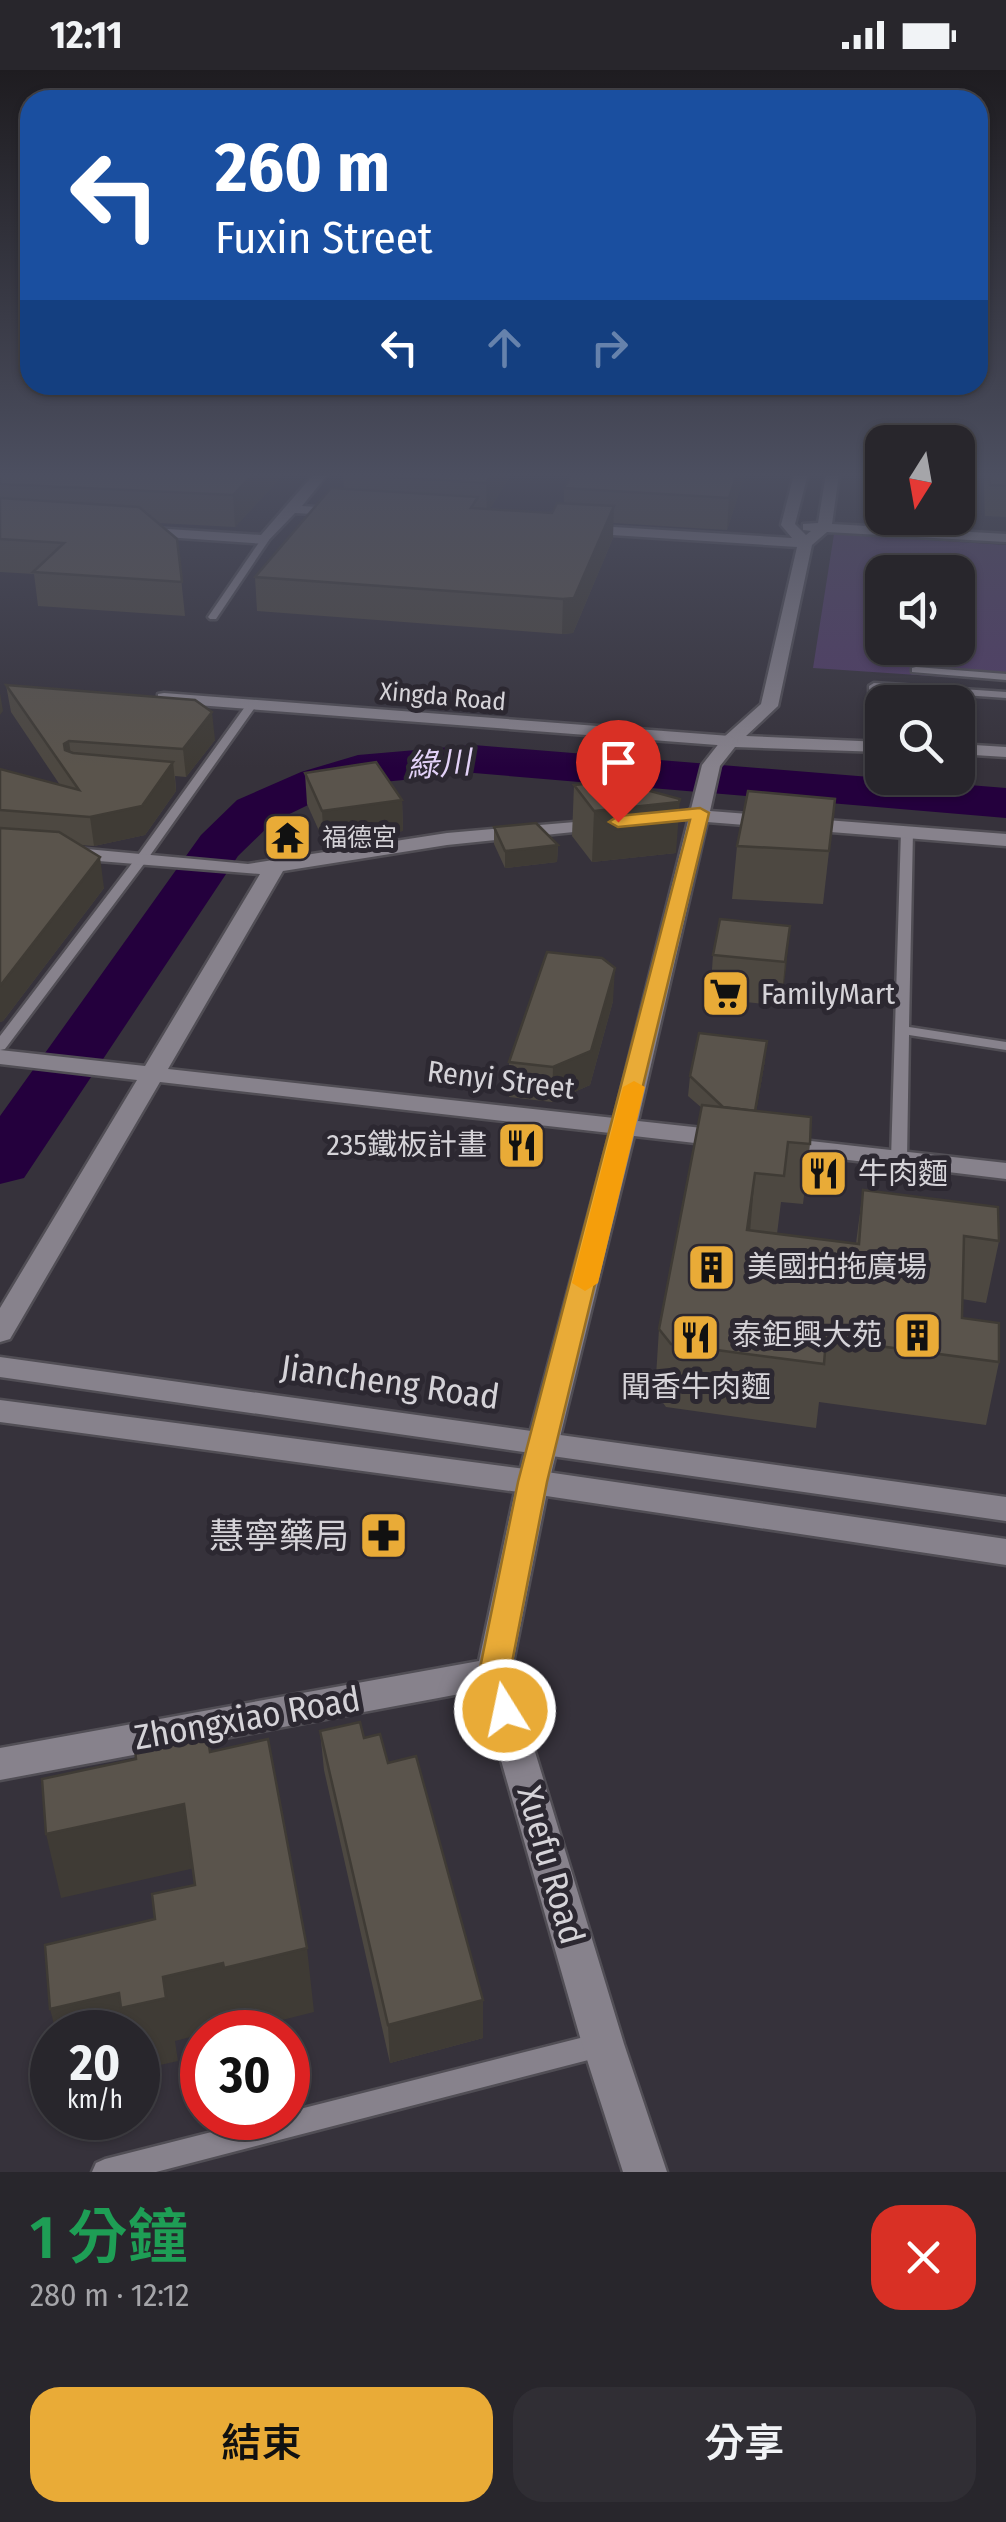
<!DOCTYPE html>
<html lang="zh-TW">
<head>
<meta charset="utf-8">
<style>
  :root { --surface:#28262c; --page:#302e34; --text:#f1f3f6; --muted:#a5a5a9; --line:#444348; --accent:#e9ab37 }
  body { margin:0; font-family:"Fira Sans Condensed","Noto Sans TC",sans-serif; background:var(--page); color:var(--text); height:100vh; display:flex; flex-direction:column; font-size:38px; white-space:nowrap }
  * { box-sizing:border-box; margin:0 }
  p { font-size:32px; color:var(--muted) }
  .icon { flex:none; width:55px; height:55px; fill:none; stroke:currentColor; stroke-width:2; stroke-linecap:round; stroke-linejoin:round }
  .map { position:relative; height:2102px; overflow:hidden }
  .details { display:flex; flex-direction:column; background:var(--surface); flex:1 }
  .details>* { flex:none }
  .guide { position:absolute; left:20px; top:20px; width:968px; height:305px; border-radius:30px; box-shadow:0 2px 8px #0004,0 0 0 2px var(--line); background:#1a4fa0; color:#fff; overflow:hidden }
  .needle { width:65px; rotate:191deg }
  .tools { position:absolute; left:865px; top:355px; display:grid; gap:20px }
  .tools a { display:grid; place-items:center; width:110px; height:110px; border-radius:20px; background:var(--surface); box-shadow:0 2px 8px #0004,0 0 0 2px var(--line); font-size:50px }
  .speed { position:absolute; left:30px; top:1940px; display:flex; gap:20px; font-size:50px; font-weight:700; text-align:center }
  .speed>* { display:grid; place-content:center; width:130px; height:130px; border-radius:50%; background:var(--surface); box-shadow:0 2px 8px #0004,0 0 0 2px var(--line); line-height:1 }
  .speed small { font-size:25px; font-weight:400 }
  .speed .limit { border:15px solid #d22; background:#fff; color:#111 }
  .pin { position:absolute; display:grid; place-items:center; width:85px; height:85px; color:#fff; margin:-102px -42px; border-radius:50% 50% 50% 0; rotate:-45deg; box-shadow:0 0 10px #0007 }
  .pin .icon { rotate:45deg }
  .me { position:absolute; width:110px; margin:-55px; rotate:350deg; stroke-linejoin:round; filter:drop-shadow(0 0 8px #0008) }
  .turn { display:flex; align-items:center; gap:35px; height:210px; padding:0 30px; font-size:45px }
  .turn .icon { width:130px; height:130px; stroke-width:2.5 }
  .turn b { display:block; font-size:70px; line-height:85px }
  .lanes { display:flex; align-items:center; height:95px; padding:0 30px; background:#0003; justify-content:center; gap:50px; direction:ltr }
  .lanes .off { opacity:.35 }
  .round { display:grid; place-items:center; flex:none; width:105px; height:105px; border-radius:30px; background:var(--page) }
  .headline { display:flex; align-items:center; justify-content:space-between; height:170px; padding:0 30px }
  h1 { font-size:60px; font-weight:600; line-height:75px; color:#1e9e55 }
  .primary-button { display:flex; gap:20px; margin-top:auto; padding:20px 30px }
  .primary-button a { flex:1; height:115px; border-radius:30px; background:var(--accent); color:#111; font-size:40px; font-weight:600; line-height:115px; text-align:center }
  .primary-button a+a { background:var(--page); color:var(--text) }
  .status { display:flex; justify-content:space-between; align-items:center; height:70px; padding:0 50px; background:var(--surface); direction:ltr }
  .status svg { height:28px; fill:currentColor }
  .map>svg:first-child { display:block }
</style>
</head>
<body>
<div class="status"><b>12:11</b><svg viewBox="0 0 49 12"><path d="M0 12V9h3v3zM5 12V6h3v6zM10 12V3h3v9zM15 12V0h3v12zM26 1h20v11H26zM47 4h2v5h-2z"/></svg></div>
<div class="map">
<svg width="1006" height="2102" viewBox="0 0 1006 2102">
  <rect width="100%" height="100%" fill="#36323b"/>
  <path fill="#513c67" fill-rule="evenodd" d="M 834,464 L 1006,475 L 1006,611 L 813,598 ZM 882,502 L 958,502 L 958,578 L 882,578 Z"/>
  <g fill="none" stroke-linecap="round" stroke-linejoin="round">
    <polygon fill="#24003d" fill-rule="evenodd" points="474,675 1006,718 1006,748 474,703 363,714 335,722 273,752 238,786 24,1108 0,1114 0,1046 201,765 237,730 301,702 358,685"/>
    <defs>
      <g id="service">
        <polygon points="262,468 269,470 216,549 210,549 208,547"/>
        <polygon points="916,597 1006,604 1006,610 912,602 912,598"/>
        <polygon points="874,613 1006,622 1006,628 879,619 880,677 875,680 870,677 869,616"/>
        <polygon points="247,634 256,636 144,794 5,979 0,980 0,966 136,788"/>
        <polygon points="907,757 913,761 909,957 1006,972 1006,980 909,965 907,1089 899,1094 891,1089 901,761"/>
        <polygon points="600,1963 609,1966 613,1975 609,1984 600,1987 156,2102 92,2102 96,2093 105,2089 267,2048 288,2048 288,2042"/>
      </g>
      <g id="minor">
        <polygon points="314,404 328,404 302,436 346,439 353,443 351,446 295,443 265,474 137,465 130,461 137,457 261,465"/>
        <polygon points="794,404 808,404 795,454 806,465 811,461 803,460 803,454 818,453 826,404 839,404 832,454 1006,464 1006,472 827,462 812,475 778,636 746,666 882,672 882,682 735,677 720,696 710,741 1006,764 1006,776 707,752 638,1051 730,1061 743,1069 730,1077 634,1066 549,1412 511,1603 624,1974 667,2102 623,2102 582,1974 481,1620 0,1710 0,1678 479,1591 517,1412 610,1063 160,1012 10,1269 0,1272 0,1238 137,1010 0,994 0,980 145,996 260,804 0,783 0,771 248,794 447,763 610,749 613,753 603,759 447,775 283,801 168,999 614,1048 688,751 677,745 691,739 702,695 724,667 761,634 797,477 581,463 574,459 581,455 792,468 781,455"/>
        <polygon points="958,674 1006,677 1006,687 958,684"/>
        <polygon points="775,1067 1006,1093 1006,1109 766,1080 762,1075"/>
      </g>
      <g id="tertiary">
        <polygon points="164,623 730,666 739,671 730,676 158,632 158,624"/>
        <polygon points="0,1287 1006,1427 1006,1451 0,1307"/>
        <polygon points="0,1330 533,1400 1006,1469 1006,1495 533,1424 0,1352"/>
      </g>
    </defs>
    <use href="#service" stroke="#514e55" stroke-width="5"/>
    <use href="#minor" stroke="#514e55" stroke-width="5"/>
    <use href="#tertiary" stroke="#514e55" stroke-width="5"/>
    <use href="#service" fill="#87828c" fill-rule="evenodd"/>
    <use href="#minor" fill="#87828c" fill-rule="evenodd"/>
    <use href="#tertiary" fill="#87828c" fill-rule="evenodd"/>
  </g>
  <g fill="#4d4841">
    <polygon points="0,404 284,404 235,457 158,453 177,469 185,546 38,536 34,504 0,502"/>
    <polygon points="343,404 511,404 490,439 552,443 564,433 564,418 572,404 745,404 727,460 613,453 613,468 573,563 562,564 257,541 255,507 344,419"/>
    <polygon points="986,404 1006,404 1006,447 985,446 984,415"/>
    <polygon points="6,615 215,670 186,707 175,706 176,721 145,765 94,776 79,775 104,818 3,951 0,952 0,699 60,715 11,642"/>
    <polygon points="305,703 402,730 403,761 324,772 307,734"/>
    <polygon points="574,715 676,783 592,792 572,766"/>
    <polygon points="835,729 823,834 732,829 737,776"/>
    <polygon points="494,757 558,775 557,792 505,798 494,774"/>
    <polygon points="790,856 781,936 710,928 713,885"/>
    <polygon points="613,931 590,1015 552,1032 509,1027 509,992"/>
    <polygon points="765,990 756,1041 810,1074 803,1134 781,1132 777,1164 856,1173 863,1120 999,1171 986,1233 962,1229 962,1248 999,1292 986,1355 819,1332 816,1358 666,1337 655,1322 659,1259 702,1038 688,1026 690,1006"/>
    <polygon points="320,1661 364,1668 388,1693 483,1968 390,1993 324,1700"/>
  </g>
  <g fill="#3f3b35">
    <polygon points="253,404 284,404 235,457 233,425"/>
    <polygon points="492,404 511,404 487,444 486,413"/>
    <polygon points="737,404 745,404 727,460 729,428"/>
    <polygon points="614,436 613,468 573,563 562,564 563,529"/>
    <polygon points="0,623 3,641 0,645"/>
    <polygon points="212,642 215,670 186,707 183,679"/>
    <polygon points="69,671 73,699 68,702 64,674"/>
    <polygon points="173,692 176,721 145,765 94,776 90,747"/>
    <polygon points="680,729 676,783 592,792 594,741"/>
    <polygon points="402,730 403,761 324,772 322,741"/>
    <polygon points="558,775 557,792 505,798 505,781"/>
    <polygon points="100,787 104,818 3,951 0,952 0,916"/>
    <polygon points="790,856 786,899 781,936 785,892"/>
    <polygon points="615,898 613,931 590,1015 552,1032 553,997"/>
    <polygon points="767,971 765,990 753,1061 755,1042"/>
    <polygon points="755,1103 750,1163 747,1160"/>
    <polygon points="184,1734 195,1798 61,1828 46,1764"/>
    <polygon points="307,1878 314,1942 234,1962 233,1956 202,1962 202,1964 175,1971 178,1991 138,2000 138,1962 56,1962 50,1939 163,1907 223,1893"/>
    <polygon points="483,1930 483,1968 390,1993 388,1955"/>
  </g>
  <g fill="#5a544c" stroke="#3f3b35" stroke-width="2.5">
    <polygon points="0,404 253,404 233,425 0,414"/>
    <polygon points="343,404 492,404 486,413"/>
    <polygon points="572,404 737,404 729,428 564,418"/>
    <polygon points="989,404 1006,404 1006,416 990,415"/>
    <polygon points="331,418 478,427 471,438 552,443 557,433 614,436 574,528 563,529 255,507"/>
    <polygon points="0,428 139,437 177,469 182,512 33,502 64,473 0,469"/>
    <polygon points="6,615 195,630 212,642 183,679 69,671 64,674 65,680 73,683 173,692 142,736 90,747 0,740 0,699 79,720"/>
    <polygon points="376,692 402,730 322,741 305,703"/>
    <polygon points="613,711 680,729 679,732 594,741 574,715"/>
    <polygon points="748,721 835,729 829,781 737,776"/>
    <polygon points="536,753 558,775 505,781 494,757"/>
    <polygon points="0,758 59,762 100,787 0,916"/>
    <polygon points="720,849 790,856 785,892 713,885"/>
    <polygon points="547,882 602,888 615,898 591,981 553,997 509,992"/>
    <polygon points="699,963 767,971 755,1041 723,1037 690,1006"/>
    <polygon points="702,1035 811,1047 810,1074 788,1072 784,1106 755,1103 747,1160 859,1174 863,1120 998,1137 999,1171 964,1166 962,1248 999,1253 999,1292 826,1269 824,1294 671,1274 659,1259"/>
    <polygon points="360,1652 364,1668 380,1664 388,1693 416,1686 483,1930 388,1955 320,1661"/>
    <polygon points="207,1663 210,1682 268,1669 307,1878 224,1898 223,1893 163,1907 166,1928 121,1938 119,1923 50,1939 45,1875 155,1849 152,1824 195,1815 184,1734 46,1764 42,1709 136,1689 135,1678"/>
  </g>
  <linearGradient id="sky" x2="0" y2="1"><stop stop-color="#1e1c20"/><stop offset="0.58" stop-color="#4c4f60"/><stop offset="1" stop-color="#4c4f60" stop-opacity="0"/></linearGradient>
  <rect width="1006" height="698" fill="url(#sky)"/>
  <polygon fill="#e9ab37" stroke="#976f24" stroke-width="2.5" points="700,738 709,743 547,1412 510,1603 521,1640 517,1650 505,1654 494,1650 479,1603 518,1412 690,750 618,757 609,752 618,746"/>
  <polygon fill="#f59e0b" points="634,1011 645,1017 598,1213 585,1221 572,1213 623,1017"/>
  <defs>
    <symbol id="temple-square" viewBox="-11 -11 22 22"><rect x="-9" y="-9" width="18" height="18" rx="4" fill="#e9ab37" stroke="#2c2831"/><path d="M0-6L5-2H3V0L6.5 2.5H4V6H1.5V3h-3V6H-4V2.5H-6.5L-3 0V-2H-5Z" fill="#111"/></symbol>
    <symbol id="supermarket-square" viewBox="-11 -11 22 22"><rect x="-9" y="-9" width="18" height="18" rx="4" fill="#e9ab37" stroke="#2c2831"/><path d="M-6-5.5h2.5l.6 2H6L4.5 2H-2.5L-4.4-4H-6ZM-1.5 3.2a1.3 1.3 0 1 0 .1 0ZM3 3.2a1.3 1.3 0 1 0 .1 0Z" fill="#111"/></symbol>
    <symbol id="restaurant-square" viewBox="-11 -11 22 22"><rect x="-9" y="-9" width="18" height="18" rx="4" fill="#e9ab37" stroke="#2c2831"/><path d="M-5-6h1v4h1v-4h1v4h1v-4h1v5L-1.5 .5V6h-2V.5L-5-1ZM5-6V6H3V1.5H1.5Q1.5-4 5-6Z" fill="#111"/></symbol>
    <symbol id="building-square" viewBox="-11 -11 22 22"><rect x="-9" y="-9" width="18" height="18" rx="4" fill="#e9ab37" stroke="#2c2831"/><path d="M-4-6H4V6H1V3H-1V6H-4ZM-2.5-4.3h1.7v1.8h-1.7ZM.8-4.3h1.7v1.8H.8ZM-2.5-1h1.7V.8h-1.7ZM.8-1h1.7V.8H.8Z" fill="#111"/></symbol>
    <symbol id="pharmacy-square" viewBox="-11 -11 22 22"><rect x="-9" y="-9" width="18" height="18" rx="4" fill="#e9ab37" stroke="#2c2831"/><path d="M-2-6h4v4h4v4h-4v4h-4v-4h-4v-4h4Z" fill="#111"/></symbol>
  </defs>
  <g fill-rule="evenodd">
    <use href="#temple-square" x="260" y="740" width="55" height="55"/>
    <use href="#supermarket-square" x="698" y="896" width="55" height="55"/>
    <use href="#restaurant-square" x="494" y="1048" width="55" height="55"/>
    <use href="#restaurant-square" x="796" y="1076" width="55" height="55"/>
    <use href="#building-square" x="684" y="1170" width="55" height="55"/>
    <use href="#building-square" x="890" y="1238" width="55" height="55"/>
    <use href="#restaurant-square" x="668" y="1240" width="55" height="55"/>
    <use href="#pharmacy-square" x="356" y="1438" width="55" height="55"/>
  </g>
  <g text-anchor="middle" stroke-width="10" stroke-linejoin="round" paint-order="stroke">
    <g font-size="25" fill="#d5d3d8" stroke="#2c2831">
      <text transform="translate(443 626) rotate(5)" y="9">Xingda Road</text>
    </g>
    <g font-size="25" fill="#d5d3d8" stroke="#2c2831" text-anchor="start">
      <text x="322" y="776">福德宮</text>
    </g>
    <g font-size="30" fill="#d5d3d8" stroke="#2c2831" text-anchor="start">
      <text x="761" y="934">FamilyMart</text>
      <text x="487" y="1085" text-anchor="end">235鐵板計畫</text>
      <text x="858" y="1114">牛肉麵</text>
      <text x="747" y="1207">美國拍拖廣場</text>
      <text x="882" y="1275" text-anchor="end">泰鉅興大苑</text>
      <text x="696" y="1327" text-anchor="middle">聞香牛肉麵</text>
    </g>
    <g font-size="30" fill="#d5d3d8" stroke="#2c2831">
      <text transform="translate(501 1010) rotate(7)" y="10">Renyi Street</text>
    </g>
    <g font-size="32" font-style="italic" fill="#e3d2f8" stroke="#2c2831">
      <text transform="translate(439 694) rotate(-4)" y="11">綠川</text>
    </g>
    <g font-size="35" fill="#d5d3d8" stroke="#2c2831">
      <text transform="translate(390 1312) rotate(8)" y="12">Jiancheng Road</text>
      <text transform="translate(247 1648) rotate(-10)" y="12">Zhongxiao Road</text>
      <text transform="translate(551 1795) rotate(74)" y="12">Xuefu Road</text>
    </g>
    <g font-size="35" fill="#d5d3d8" stroke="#2c2831" text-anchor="end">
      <text x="349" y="1478">慧寧藥局</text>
    </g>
  </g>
</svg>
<div class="tools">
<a><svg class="needle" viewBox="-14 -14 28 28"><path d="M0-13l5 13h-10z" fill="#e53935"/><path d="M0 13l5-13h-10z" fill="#a5a5a9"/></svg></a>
<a><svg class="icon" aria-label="sound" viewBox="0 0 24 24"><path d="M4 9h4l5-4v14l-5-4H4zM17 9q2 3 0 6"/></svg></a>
<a><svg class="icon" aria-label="search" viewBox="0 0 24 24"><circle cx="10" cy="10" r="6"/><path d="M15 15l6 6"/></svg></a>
</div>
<div class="speed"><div>20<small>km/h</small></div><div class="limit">30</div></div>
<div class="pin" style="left:618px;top:752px;background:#d93025"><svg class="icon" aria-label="arrive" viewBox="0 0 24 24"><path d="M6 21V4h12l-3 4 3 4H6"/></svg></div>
<svg class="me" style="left:505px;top:1640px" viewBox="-20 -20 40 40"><circle r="17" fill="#e9ab37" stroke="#fff" stroke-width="3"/><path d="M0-11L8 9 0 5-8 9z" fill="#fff"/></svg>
<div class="guide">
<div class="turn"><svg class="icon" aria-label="left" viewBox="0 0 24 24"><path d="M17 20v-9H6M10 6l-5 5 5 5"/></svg><div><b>260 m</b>Fuxin Street</div></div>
<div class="lanes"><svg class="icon" aria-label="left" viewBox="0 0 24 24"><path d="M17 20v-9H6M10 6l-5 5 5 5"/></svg><svg class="icon off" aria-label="ahead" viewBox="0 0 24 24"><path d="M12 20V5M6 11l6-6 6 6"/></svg><svg class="icon off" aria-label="right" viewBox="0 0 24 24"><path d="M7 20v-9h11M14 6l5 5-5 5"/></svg></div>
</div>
</div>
<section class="details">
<div class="headline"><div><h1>1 分鐘</h1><p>280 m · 12:12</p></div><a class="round" style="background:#d93025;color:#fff"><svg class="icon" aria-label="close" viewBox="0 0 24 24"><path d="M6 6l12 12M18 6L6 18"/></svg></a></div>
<div class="primary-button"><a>結束</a><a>分享</a></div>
</section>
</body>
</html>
